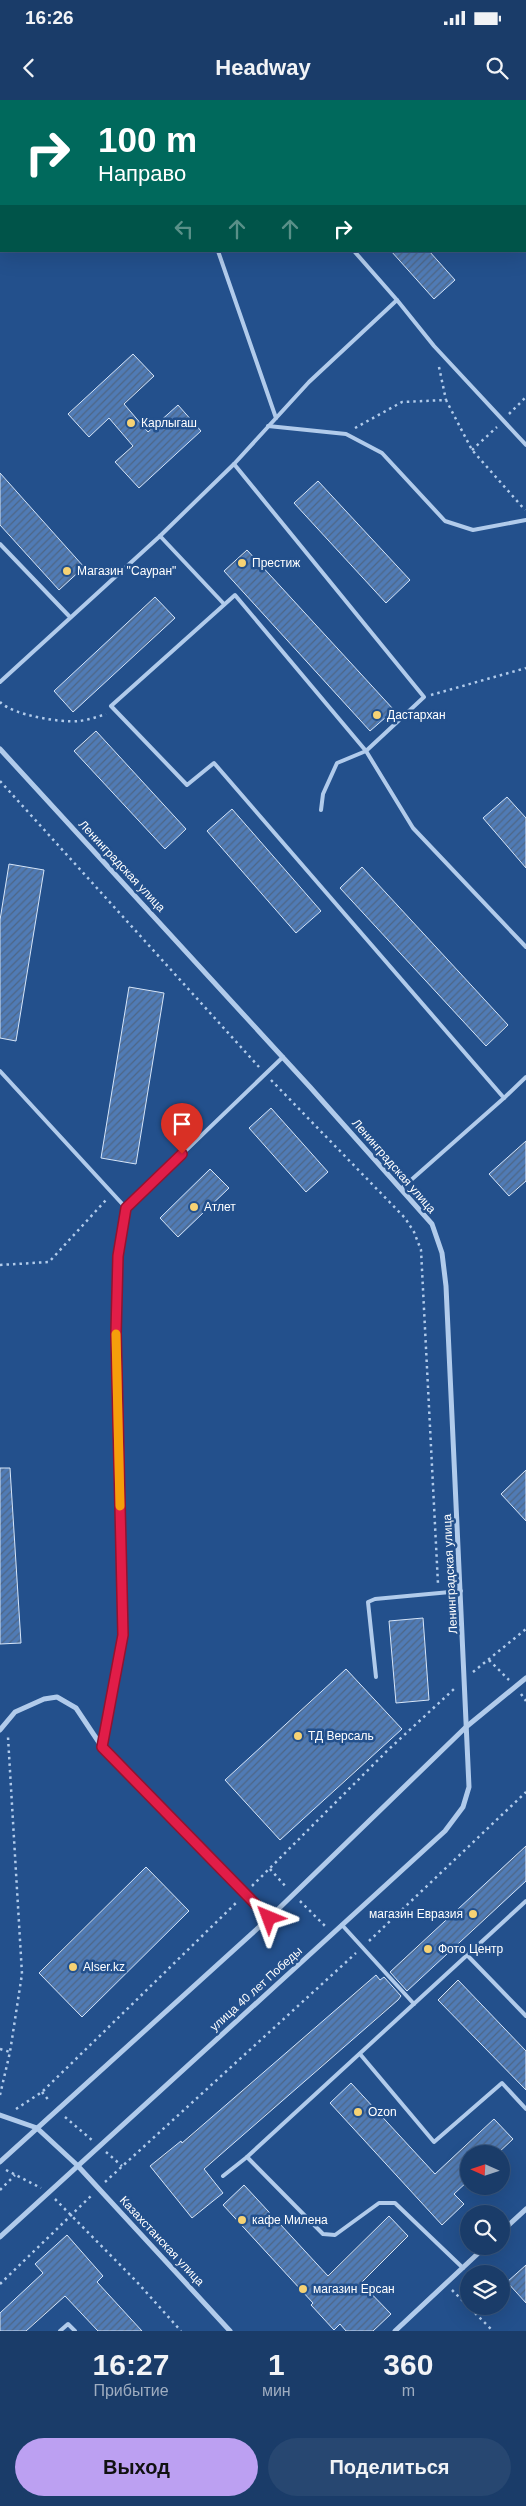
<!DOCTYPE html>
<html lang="ru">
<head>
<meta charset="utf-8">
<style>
  :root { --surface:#1a3c69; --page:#274771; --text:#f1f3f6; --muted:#9fadc0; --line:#38567d; --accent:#bca0f2 }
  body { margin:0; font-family:Arial,sans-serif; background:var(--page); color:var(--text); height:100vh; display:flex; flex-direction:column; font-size:19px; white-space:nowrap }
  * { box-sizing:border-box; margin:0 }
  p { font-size:16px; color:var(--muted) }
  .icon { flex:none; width:28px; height:28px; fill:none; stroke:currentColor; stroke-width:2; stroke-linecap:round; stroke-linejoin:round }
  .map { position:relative; height:2231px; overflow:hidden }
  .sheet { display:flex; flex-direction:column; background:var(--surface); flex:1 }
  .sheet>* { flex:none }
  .banner { position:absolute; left:0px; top:0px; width:526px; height:152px; box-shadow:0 5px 20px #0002,0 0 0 1px var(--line); background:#00695c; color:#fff; overflow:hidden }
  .needle { width:32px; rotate:273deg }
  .tools { position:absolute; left:460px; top:2045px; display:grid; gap:10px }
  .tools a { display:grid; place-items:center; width:50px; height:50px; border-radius:50%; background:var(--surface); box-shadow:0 5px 20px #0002,0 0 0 1px var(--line); font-size:25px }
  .pin { position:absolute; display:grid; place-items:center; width:42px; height:42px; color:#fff; margin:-51px -21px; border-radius:50% 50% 50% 0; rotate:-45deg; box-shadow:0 0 5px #0007 }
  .pin .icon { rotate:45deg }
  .me { position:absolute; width:55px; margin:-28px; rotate:316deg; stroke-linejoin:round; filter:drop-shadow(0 0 4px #0008) }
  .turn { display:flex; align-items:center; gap:18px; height:105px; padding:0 15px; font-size:22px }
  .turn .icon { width:65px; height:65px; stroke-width:2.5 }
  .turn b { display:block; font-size:35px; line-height:42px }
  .lanes { display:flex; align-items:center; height:48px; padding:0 15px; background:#0003; justify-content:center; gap:25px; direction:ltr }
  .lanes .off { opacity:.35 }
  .eta { display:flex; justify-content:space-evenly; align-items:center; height:85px; text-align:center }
  .eta b { font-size:30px; font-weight:700; line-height:35px }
  .action { display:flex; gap:10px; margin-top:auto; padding:10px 15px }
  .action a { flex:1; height:58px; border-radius:30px; background:var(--accent); color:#111; font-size:20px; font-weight:700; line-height:58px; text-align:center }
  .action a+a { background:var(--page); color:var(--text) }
  .status { display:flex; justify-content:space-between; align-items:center; height:35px; padding:0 25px; background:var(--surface); direction:ltr }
  .status svg { height:14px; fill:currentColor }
  header { display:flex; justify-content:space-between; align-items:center; height:65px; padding:0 15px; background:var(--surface); font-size:22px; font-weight:700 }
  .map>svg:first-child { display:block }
</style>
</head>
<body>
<div class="status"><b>16:26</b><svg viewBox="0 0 49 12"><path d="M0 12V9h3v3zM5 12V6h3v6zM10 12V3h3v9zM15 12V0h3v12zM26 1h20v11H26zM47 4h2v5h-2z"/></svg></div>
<header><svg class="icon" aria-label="back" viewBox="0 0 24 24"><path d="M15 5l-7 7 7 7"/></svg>Headway<svg class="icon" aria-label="search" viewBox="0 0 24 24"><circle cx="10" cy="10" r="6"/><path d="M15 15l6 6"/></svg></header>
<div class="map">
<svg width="526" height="2231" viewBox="0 0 526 2231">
  <defs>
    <pattern id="building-hatch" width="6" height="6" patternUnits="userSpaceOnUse" patternTransform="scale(1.25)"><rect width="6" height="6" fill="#507bb5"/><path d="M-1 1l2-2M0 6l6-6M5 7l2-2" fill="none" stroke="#4e6686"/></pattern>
  </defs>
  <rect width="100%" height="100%" fill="#23508c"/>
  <g fill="url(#building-hatch)" stroke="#d6e5f8">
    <polygon points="391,151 429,151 455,180 434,199"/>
    <polygon points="133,254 154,276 124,304 148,332 178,305 201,331 139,388 115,362 133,346 109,318 89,337 68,314"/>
    <polygon points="0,373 84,467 59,490 0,425"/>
    <polygon points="318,381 410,480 386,503 294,403"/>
    <polygon points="247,450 394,610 370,631 224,471"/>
    <polygon points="155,497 175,518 73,612 54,591"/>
    <polygon points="96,631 186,729 165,749 74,651"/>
    <polygon points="507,697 526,718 526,768 483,718"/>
    <polygon points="232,709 321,811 296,833 207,731"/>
    <polygon points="9,764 44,770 16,941 0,938 0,820"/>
    <polygon points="362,767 508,925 486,946 340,788"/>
    <polygon points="129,887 164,893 136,1064 101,1058"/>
    <polygon points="271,1008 328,1072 306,1092 249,1028"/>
    <polygon points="526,1041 526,1081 509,1096 489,1074"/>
    <polygon points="210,1069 229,1088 178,1137 160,1118"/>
    <polygon points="0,1368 10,1368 21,1543 0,1544"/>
    <polygon points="526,1370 526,1421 501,1394"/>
    <polygon points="423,1518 429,1600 396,1603 389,1521"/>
    <polygon points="346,1569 402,1629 280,1740 225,1680"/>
    <polygon points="526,1746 526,1781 407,1891 390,1872"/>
    <polygon points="146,1767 189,1811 82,1917 39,1873"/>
    <polygon points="376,1875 380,1880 384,1877 401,1896 398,1900 204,2069 223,2093 192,2118 150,2066 181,2041 182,2043"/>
    <polygon points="458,1880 526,1951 526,1990 438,1900"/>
    <polygon points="351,1983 435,2074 494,2019 513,2039 497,2054 469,2054 469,2080 454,2094 464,2104 442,2125 330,2003"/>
    <polygon points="244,2085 328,2176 389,2116 408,2136 361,2183 391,2214 373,2231 346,2231 340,2224 334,2230 311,2205 313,2203 223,2105"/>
    <polygon points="67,2135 103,2176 97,2182 142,2231 98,2231 65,2196 26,2231 0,2231 0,2213 43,2173 35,2164"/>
    <polygon points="526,2165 526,2203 507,2182"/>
  </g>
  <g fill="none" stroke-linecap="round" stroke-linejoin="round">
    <g stroke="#b1cbeb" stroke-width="2.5" stroke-dasharray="2.5 4" stroke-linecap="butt">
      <polyline points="0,132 1,131"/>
      <polyline points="439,267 446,300"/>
      <polyline points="509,314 526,297"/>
      <polyline points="355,328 402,302 446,300 472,350 525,410"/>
      <polyline points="472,350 497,327"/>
      <polyline points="431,595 526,568"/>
      <path d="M 0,602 C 13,615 60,623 79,621 C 88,620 97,617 106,614"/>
      <polyline points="0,681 259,967"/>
      <polyline points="271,980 405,1118 414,1132 421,1150 438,1484"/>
      <polyline points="0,1165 49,1162 106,1100"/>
      <polyline points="489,1560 509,1580"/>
      <polyline points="473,1572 526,1529"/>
      <polyline points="521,1594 526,1601"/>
      <polyline points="270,1769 287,1788"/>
      <polyline points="252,1786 388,1650 454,1589"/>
      <polyline points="300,1801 326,1827"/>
      <polyline points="369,1841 526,1692"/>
      <polyline points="0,1949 10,1952"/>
      <polyline points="42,1992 50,2002"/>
      <polyline points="0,1995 10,1952 22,1874 8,1637"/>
      <polyline points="16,2009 42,1992 238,1801"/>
      <polyline points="65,2017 93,2041"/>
      <polyline points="106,2052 122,2066"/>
      <polyline points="6,2070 41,2088"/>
      <polyline points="105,2082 356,1853"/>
      <polyline points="0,2090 15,2075"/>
      <polyline points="55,2099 137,2182 181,2231"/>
      <polyline points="0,2184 92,2095"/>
      <polyline points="452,2190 493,2231"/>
    </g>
    <g stroke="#b1cbeb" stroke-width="4">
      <polyline points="31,1 32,0"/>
      <polyline points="148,1 148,0"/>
      <polyline points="284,1 285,0"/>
      <polyline points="0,28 1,27"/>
      <polyline points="218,151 276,318"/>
      <polyline points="354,151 397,200"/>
      <polyline points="268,326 346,334 382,353 445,421 473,430 526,420"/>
      <polyline points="234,364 424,597 366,651 337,663 323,694 321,710"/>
      <polyline points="160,436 234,364 309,282 397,200 434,246 526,345"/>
      <polyline points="0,444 69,516"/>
      <polyline points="0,582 160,436 224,504"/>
      <polyline points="0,971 126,1108 118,1156 116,1233 123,1535 102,1647"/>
      <polyline points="504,998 526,977"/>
      <polyline points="402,1088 504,998 214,663 187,685 111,606 235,495 366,651 413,728 526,847"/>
      <polyline points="126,1108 283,957"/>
      <polyline points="376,1577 368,1502 375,1499 461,1491"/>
      <polyline points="342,1825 414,1904"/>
      <polyline points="467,1855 526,1916"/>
      <polyline points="360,1954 434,2042 502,1983 526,2009"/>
      <polyline points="247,2057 323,2134 335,2135 379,2103 395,2103 463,2168"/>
      <polyline points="223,2076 247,2057 526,1801"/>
      <polyline points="60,2231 68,2224 75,2231"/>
    </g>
    <g stroke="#b1cbeb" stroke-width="5">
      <polyline points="0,649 310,987 432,1124 442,1153 446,1186 469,1687 463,1707 445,1731 0,2137"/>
      <polyline points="0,1630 15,1612 44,1599 57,1597 76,1608 102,1647 269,1818"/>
      <polyline points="0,2015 37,2028 77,2065 230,2231"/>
      <polyline points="0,2062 269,1818 466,1627 526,1578"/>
      <polyline points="501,2132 526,2109"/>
      <polyline points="395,2231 486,2146"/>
    </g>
  </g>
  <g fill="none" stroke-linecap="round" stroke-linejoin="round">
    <defs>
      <polyline id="route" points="182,1054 126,1108 118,1156 116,1233 123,1535 102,1647 269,1818"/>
    </defs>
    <use href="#route" stroke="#92132f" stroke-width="12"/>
    <use href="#route" stroke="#e11d48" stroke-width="9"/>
    <polyline stroke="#f59e0b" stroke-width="9" points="116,1234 120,1406"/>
  </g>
  <g fill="#f6d274" stroke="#23508c" stroke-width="2">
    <circle cx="131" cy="323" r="5"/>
    <circle cx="242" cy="463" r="5"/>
    <circle cx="67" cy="471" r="5"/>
    <circle cx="377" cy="615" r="5"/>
    <circle cx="194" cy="1107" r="5"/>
    <circle cx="298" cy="1636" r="5"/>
    <circle cx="473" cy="1814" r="5"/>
    <circle cx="428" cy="1849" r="5"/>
    <circle cx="73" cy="1867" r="5"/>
    <circle cx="358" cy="2012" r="5"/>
    <circle cx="242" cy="2120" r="5"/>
    <circle cx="303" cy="2189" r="5"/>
  </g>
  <g text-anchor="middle" stroke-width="5" stroke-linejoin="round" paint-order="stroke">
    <g font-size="12" fill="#fff" stroke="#23508c" text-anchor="start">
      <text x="141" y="327">Карлыгаш</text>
      <text x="252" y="467">Престиж</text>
      <text x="77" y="475">Магазин "Сауран"</text>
      <text x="387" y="619">Дастархан</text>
      <text x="204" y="1111">Атлет</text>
      <text x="308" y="1640">ТД Версаль</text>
      <text x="463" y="1818" text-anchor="end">магазин Евразия</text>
      <text x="438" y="1853">Фото Центр</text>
      <text x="83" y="1871">Alser.kz</text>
      <text x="368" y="2016">Ozon</text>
      <text x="252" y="2124">кафе Милена</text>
      <text x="313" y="2193">магазин Ерсан</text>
    </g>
    <g font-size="12" fill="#fff" stroke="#23508c">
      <text transform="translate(122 766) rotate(47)" y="4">Ленинградская улица</text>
      <text transform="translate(394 1066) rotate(49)" y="4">Ленинградская улица</text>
      <text transform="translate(450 1474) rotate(-93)" y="4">Ленинградская улица</text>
      <text transform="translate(256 1889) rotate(-42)" y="4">улица 40 лет Победы</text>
      <text transform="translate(162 2141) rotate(47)" y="4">Казахстанская улица</text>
    </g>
  </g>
</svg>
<div class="tools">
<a><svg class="needle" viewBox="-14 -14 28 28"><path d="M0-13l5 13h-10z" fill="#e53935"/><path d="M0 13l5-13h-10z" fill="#9fadc0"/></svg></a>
<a><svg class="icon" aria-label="search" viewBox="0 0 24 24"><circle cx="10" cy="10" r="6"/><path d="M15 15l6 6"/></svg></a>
<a><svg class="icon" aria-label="layers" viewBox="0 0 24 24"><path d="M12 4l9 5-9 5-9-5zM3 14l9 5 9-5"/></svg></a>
</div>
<div class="pin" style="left:182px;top:1054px;background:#d93025"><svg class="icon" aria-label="arrive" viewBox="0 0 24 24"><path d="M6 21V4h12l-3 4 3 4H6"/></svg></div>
<svg class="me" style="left:269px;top:1818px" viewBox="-20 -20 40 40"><path d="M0-17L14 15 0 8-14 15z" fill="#e11d48" stroke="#fff" stroke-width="4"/></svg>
<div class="banner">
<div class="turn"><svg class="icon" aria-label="right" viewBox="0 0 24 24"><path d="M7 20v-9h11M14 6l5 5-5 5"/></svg><div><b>100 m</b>Направо</div></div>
<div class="lanes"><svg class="icon off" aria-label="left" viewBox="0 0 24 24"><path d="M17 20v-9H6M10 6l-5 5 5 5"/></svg><svg class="icon off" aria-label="ahead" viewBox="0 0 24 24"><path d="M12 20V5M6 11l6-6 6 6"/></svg><svg class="icon off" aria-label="ahead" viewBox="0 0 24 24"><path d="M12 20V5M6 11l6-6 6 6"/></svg><svg class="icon" aria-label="right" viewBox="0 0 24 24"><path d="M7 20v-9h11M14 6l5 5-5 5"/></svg></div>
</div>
</div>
<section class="sheet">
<div class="eta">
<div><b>16:27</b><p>Прибытие</p></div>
<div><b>1</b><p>мин</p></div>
<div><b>360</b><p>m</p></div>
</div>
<div class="action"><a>Выход</a><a>Поделиться</a></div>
</section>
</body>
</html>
